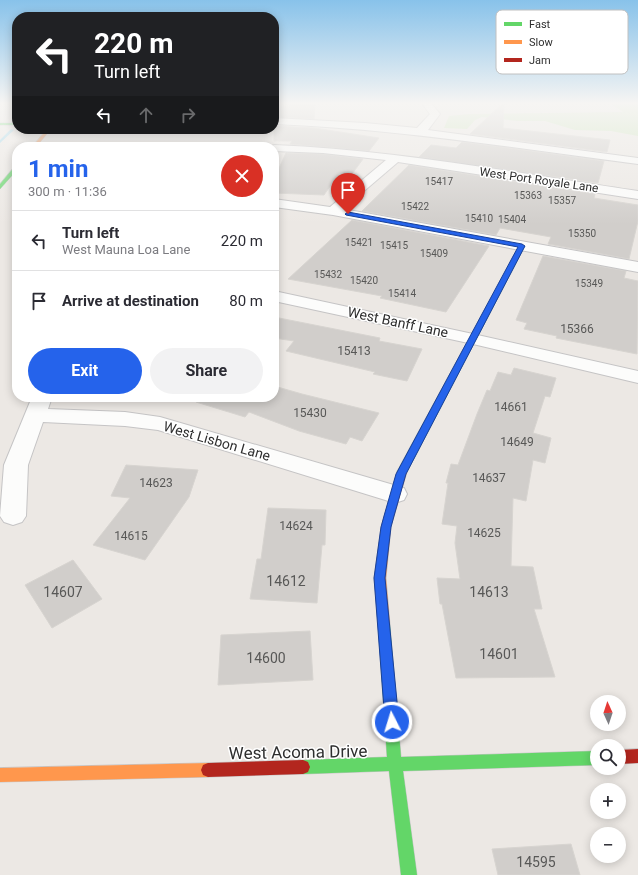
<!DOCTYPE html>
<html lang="en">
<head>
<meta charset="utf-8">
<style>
  :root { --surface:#fff; --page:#f2f2f3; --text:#2b2b33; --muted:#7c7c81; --line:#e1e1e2; --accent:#2563eb }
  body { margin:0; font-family:Roboto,sans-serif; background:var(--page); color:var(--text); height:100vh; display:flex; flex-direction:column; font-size:15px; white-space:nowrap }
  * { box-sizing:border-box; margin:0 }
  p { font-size:13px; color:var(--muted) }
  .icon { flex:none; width:22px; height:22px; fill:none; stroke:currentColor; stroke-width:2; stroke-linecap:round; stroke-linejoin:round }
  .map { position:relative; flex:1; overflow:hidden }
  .drawer { position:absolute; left:12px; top:142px; width:267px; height:260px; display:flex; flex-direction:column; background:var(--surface); border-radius:16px; box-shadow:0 2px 10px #0003 }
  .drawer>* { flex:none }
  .top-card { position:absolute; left:12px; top:12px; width:267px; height:122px; border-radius:16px; box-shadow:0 2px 10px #0003; background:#202124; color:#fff; overflow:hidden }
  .needle { width:26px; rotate:357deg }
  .controls { position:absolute; left:590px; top:695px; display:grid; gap:8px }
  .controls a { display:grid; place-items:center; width:36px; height:36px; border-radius:50%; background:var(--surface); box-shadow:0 2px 10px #0003; font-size:20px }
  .pin { position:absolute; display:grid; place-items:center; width:34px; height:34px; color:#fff; margin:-41px -17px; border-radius:50% 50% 50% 0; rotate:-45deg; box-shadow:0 0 4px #0007 }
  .pin .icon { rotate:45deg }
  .me { position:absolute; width:44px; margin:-22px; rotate:355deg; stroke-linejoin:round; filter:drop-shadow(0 0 3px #0008) }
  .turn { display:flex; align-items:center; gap:14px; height:84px; padding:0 16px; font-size:18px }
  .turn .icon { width:52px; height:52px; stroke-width:2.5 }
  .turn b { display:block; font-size:28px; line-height:34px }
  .lanes { display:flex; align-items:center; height:38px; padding:0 16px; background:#0003; justify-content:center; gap:20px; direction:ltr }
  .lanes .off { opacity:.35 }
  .round { display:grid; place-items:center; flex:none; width:42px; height:42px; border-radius:21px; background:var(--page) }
  .head { display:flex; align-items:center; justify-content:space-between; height:68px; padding:0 16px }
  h1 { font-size:24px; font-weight:700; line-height:30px; color:var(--accent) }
  .cta { display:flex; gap:8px; margin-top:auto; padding:8px 16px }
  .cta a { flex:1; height:46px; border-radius:24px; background:var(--accent); color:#fff; font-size:16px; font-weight:700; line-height:46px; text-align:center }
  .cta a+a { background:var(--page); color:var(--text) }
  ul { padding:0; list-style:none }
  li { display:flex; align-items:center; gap:12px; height:60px; padding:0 16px; border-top:1px solid var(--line) }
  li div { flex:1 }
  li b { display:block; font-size:15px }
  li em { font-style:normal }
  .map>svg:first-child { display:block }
</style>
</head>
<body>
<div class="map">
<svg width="638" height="875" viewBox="0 0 638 875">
  <rect width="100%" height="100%" fill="#ece8e4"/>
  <polygon fill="#cee6be" points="609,102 638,102 638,136 611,131 575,130 545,121 518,121 482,117 475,120 467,129 444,128 449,116 469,114 623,112"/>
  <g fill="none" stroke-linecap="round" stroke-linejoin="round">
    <polygon fill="#99d6ec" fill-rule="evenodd" points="11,129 14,130 0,143 0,140"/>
  </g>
  <g fill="#d1cecb" stroke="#d7d4d0">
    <polygon points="504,102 503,128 610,140 607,152 470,134"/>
    <polygon points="289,104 315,104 314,119 274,117 274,106 289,106"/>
    <polygon points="274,126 314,128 379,138 369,151 290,144 292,141 274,141"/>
    <polygon points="462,142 502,147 604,161 598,183 419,157 431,145 456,148"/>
    <polygon points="286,153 323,154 363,159 352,174 339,173 324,195 274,193 274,179"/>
    <polygon points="409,165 595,194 594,198 638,205 638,221 629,259 548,244 551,237 500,228 496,235 362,211"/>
    <polygon points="352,220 489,246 446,312 380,298 382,296 288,279"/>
    <polygon points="543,256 626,271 624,278 638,281 637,354 556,338 557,336 524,329 527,323 516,320"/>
    <polygon points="274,317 380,338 379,341 422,349 407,381 373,374 375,372 286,351 294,341 274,338"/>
    <polygon points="514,368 556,378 550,397 545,396 533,433 551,438 545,463 533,460 526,501 513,498 511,566 533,567 542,609 534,609 555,677 456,678 442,604 440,604 437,578 460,579 455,543 457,526 442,524 448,483 446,483 451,464 458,465 477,414 487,390 490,391 498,372 511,375"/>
    <polygon points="274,386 302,394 379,413 362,441 350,437 346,444 299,431 249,412 245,417 196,402 196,397 274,397"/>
    <polygon points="126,465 198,470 189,497 145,560 93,545 130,498 111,496"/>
    <polygon points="268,508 326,510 325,545 322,545 317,603 250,599 257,559 261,559"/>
    <polygon points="73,560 102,599 52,628 25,585"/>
    <polygon points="310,631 313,680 218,685 221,635"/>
    <polygon points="571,844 580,875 498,875 492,849"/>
  </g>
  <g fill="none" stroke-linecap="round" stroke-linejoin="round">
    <defs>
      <g id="street">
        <path d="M 421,102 L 430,102 L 440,114 L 428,130 L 638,158 L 638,164 C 517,148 396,129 274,124 L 274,118 L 365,123 L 417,128 L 430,114 Z"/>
        <path d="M 274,145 C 396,150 517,173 638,191 L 638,199 L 398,162 L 343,209 L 638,262 L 638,272 L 333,215 L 274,207 L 274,199 L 330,207 L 386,160 L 323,153 L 274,151 L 274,147 L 269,147 Z"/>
        <polygon points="274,291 473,334 638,371 638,383 473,344 274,301"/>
        <polygon points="32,397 52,397 48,409 125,412 160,417 404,488 407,494 404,500 395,503 158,430 125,426 43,422 28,465 26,516 22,522 13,525 4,522 0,516 4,465"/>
      </g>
      <g id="fast">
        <rect x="0" y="123" width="17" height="2"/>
        <polygon points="15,166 17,166 17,170 0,189 0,184"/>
        <polygon points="520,245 525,246 407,472 402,475 399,474 397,472"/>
        <polygon points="384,620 388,621 390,625 401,757 597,751 597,765 403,771 417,875 401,875 389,771 303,774 298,772 296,767 298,762 303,760 387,757 378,625 380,621"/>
      </g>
      <g id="slow">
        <polygon points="47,129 51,129 36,147 32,147"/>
        <polygon points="402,469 407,472 391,527 386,578 390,625 388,629 384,630 380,629 378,625 374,578 381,527 397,472"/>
        <polygon points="208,763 213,765 215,770 213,775 208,777 0,782 0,768"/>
      </g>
      <g id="jam">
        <polygon points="638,749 638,763 619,764 619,750"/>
        <polygon points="303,760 308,762 310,767 308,772 303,774 208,777 203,775 201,770 203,765 208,763"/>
      </g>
    </defs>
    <use href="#street" stroke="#c5c4c5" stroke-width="2"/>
    <use href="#fast" stroke="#c5c4c5" stroke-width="1"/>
    <use href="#slow" stroke="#c5c4c5" stroke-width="1"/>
    <use href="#jam" stroke="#c5c4c5" stroke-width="1"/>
    <use href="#street" fill="#fcfcfb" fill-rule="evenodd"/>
    <use href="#fast" fill="#63d668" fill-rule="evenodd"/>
    <use href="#slow" fill="#ff974d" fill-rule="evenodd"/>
    <use href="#jam" fill="#b3261e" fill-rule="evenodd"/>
  </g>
  <linearGradient id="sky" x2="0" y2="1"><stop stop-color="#88c2ea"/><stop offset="0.46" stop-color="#f6f5f3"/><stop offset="1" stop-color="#f6f5f3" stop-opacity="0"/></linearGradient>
  <rect width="638" height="224" fill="url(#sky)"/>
  <polygon fill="#2563eb" stroke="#184099" points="348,212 522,244 525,246 406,474 394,516 391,527 385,578 399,722 397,726 392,728 387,726 385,722 374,578 381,527 384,516 396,474 518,247 346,215 345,214"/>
  <g text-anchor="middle" stroke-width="3" stroke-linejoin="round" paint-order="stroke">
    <g font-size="10" fill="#585857">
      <text x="439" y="185">15417</text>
      <text x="528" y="199">15363</text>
      <text x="562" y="204">15357</text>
      <text x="415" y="210">15422</text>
      <text x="479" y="222">15410</text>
      <text x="512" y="223">15404</text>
      <text x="582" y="237">15350</text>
      <text x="359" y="246">15421</text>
      <text x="394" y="249">15415</text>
      <text x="434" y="257">15409</text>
      <text x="328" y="278">15432</text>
      <text x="364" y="284">15420</text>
      <text x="589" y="287">15349</text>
      <text x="402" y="297">15414</text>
    </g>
    <g font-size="12" fill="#2e2e2e" stroke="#fff">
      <text transform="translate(539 180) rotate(8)" y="4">West Port Royale Lane</text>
    </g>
    <g font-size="12" fill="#585857">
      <text x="577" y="333">15366</text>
      <text x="354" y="355">15413</text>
      <text x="511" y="411">14661</text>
      <text x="310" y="417">15430</text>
      <text x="517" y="446">14649</text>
      <text x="489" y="482">14637</text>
      <text x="156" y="487">14623</text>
      <text x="296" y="530">14624</text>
      <text x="484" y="537">14625</text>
      <text x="131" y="540">14615</text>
    </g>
    <g font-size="14" fill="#2e2e2e" stroke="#fff">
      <text transform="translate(398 322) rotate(12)" y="5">West Banff Lane</text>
      <text transform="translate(217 441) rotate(16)" y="5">West Lisbon Lane</text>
    </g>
    <g font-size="14" fill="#585857">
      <text x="286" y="586">14612</text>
      <text x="63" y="597">14607</text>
      <text x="489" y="597">14613</text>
      <text x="499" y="659">14601</text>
      <text x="266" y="663">14600</text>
      <text x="536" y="867">14595</text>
    </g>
    <g font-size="17" fill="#2e2e2e" stroke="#fff">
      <text transform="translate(298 752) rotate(-1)" y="6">West Acoma Drive</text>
    </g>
  </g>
  <rect x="496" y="10" width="132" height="64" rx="6" fill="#fff" stroke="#c0c0c0" stroke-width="1"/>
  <rect x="504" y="22" width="18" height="4" fill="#63d668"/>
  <rect x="504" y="40" width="18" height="4" fill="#ff974d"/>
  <rect x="504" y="58" width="18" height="4" fill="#b3261e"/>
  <g font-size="11" fill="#2e2e2e">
    <text x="529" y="28">Fast</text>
    <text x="529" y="46">Slow</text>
    <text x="529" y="64">Jam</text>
  </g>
</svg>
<div class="controls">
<a><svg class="needle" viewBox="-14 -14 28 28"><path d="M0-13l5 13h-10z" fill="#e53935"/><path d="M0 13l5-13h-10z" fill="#7c7c81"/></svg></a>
<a><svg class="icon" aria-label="search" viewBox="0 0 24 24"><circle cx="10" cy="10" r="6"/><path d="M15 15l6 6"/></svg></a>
<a>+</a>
<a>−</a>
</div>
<div class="pin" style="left:348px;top:214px;background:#d93025"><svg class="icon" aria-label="arrive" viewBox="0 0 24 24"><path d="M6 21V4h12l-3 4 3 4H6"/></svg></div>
<svg class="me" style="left:392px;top:722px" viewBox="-20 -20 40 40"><circle r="17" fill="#2563eb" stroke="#fff" stroke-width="3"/><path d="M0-11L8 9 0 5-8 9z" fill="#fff"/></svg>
<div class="top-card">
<div class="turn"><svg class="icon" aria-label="left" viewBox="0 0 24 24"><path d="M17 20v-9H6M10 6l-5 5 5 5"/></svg><div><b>220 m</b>Turn left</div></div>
<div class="lanes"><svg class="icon" aria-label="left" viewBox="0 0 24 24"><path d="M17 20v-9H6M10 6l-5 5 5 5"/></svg><svg class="icon off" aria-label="ahead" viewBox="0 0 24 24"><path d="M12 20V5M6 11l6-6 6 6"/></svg><svg class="icon off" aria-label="right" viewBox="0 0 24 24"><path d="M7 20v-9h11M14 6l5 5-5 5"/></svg></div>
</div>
<section class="drawer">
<div class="head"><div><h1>1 min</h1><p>300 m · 11:36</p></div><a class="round" style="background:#d93025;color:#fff"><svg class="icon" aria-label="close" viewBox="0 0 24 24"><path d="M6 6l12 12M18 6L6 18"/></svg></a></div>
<ul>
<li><svg class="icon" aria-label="left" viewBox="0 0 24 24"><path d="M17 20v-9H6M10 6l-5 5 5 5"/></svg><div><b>Turn left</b><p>West Mauna Loa Lane</p></div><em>220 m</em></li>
<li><svg class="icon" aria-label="arrive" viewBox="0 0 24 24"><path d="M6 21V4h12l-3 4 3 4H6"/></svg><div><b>Arrive at destination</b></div><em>80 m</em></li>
</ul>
<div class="cta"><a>Exit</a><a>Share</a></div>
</section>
</div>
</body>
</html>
